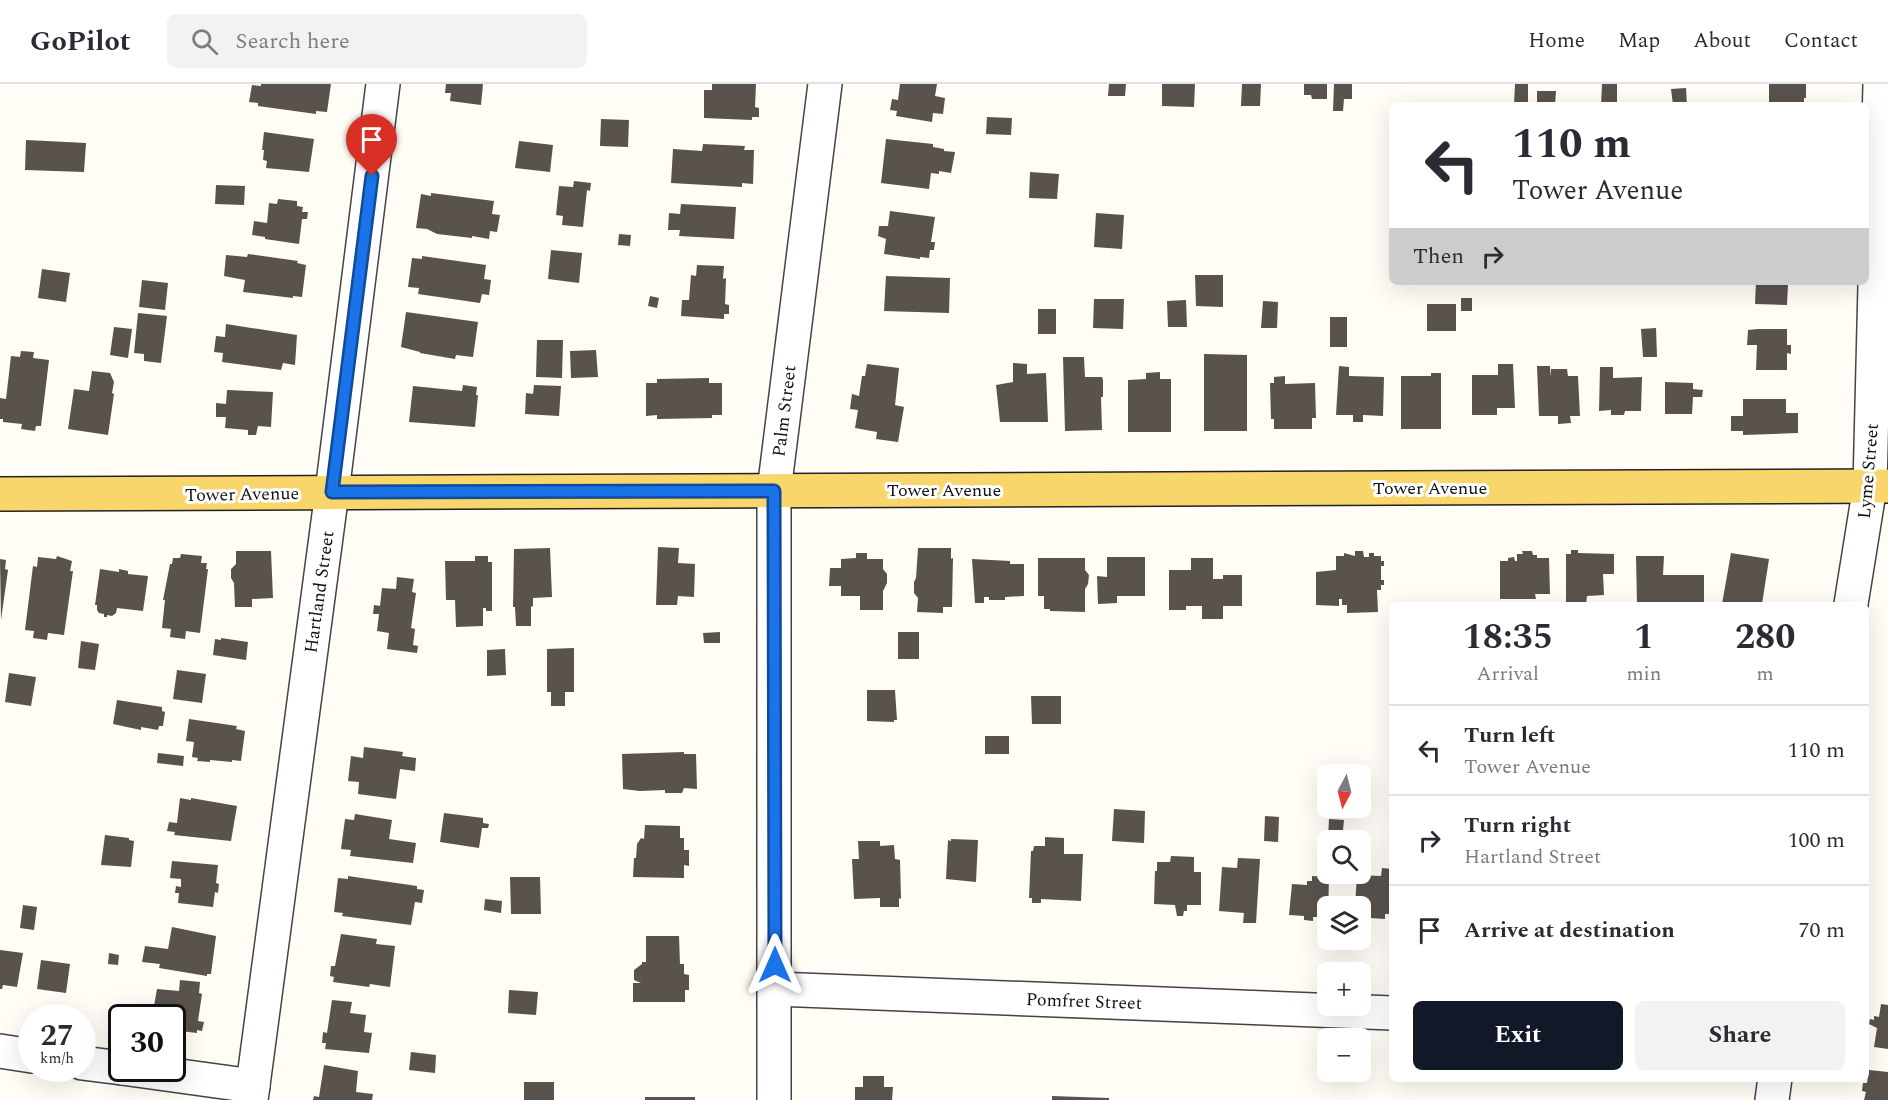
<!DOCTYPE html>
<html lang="en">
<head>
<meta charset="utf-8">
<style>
  :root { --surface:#fff; --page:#f2f2f3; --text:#2b2b33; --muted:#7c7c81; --line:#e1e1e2; --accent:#111827 }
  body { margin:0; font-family:Spectral,serif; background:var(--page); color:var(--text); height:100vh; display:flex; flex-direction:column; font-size:22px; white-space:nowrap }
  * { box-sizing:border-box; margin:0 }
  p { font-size:20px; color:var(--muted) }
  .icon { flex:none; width:33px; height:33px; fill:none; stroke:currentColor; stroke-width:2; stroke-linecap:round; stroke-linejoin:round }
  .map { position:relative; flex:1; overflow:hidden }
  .side { position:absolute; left:1389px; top:518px; width:480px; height:480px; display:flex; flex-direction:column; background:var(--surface); border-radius:9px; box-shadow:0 6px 24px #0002 }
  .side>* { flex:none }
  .banner { position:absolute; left:1389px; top:18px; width:480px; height:183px; border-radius:9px; box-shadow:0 6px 24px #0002; background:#fff; color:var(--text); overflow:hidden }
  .needle { width:39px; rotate:187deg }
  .buttons { position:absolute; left:1317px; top:680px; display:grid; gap:12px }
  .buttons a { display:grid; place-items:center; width:54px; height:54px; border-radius:9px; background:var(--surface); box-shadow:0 6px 24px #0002; font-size:30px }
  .speed { position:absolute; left:18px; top:920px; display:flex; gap:12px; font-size:30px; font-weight:700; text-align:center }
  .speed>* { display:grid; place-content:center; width:78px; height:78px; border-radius:50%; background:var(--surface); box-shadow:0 6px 24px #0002; line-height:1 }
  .speed small { font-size:15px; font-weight:400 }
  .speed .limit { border:3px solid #111; border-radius:9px; background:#fff; color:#111 }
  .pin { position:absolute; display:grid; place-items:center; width:51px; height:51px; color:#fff; margin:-62px -26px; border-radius:50% 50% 50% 0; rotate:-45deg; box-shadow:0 0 6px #0007 }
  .pin .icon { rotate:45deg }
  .me { position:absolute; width:66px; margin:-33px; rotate:0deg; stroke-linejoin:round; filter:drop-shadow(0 0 4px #0008) }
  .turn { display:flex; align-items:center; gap:21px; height:126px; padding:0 24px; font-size:27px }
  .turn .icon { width:78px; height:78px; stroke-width:2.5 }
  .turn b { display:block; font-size:42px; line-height:51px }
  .then { display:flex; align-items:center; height:57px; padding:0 24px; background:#0003; gap:12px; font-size:22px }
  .eta { display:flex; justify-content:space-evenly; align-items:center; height:102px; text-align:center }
  .eta b { font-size:36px; font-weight:700; line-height:42px }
  .button { display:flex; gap:12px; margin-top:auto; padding:12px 24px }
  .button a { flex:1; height:69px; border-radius:9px; background:var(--accent); color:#fff; font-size:24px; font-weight:700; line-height:69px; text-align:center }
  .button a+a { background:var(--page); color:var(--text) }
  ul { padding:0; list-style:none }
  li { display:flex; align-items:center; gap:18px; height:90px; padding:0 24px; border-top:2px solid var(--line) }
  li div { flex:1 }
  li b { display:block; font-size:22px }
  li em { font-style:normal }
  header { display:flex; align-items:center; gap:36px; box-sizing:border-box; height:84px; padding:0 30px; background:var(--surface); border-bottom:2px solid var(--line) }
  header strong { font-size:28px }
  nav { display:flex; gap:33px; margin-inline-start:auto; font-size:21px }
  .search { width:420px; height:54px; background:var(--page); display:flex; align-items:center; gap:15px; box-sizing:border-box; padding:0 21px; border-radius:9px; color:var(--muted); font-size:22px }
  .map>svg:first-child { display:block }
</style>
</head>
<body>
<header>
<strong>GoPilot</strong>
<div class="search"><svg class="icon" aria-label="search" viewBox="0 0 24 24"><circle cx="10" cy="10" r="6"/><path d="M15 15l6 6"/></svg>Search here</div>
<nav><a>Home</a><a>Map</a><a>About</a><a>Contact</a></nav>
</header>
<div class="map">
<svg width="1888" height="1016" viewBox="0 0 1888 1016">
  <rect width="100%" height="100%" fill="#fffdf5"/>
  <g fill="#5a524d">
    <polygon points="261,0 331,0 327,28 316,27 316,30 258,22 258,19 249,18 252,1 261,2"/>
    <polygon points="446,0 483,0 481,21 450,17 451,9 445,9"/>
    <polygon points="712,0 756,0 755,23 759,24 759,33 752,33 752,36 704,34 704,6 712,6"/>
    <polygon points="900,0 937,0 935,12 945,14 943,30 933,29 932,38 896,32 897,27 890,26 892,15 898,16"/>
    <polygon points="1109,0 1126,0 1125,12 1108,12"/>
    <polygon points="1162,0 1195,0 1194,23 1162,22"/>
    <polygon points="1242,0 1261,0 1260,22 1241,22"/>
    <polygon points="1304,0 1327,0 1327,15 1312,15 1311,11 1304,11"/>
    <polygon points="1334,0 1352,0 1352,15 1344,15 1343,27 1333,27"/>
    <polygon points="1515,0 1528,0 1528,21 1514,21"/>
    <polygon points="1602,0 1617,0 1617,21 1601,21"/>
    <polygon points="1769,0 1806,0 1806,14 1804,14 1804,21 1769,21"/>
    <polygon points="1686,4 1687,21 1673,21 1671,5"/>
    <polygon points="1537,7 1556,7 1555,21 1537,21"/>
    <polygon points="987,33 1012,34 1011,51 986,50"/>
    <polygon points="601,35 629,36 628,63 600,62"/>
    <polygon points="264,48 314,55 309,88 266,84 267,77 263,76 264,66 262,66"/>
    <polygon points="886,55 933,60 933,63 944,65 944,67 955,68 951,89 939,87 939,90 931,89 929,105 881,99"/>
    <polygon points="26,56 86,59 84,88 25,86"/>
    <polygon points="519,57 553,61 550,88 515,84"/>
    <polygon points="703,60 745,62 744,66 754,66 753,100 742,99 742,103 671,99 673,65 702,67"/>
    <polygon points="1030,88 1059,90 1057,115 1029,114"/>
    <polygon points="574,97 591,99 590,107 587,106 583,143 562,141 563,132 556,131 559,102 573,103"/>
    <polygon points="216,101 245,102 244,121 215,120"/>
    <polygon points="431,109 494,117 492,130 500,131 497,148 490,147 489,155 472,152 472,154 437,150 427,145 416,144 421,110 431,112"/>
    <polygon points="278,115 297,117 297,122 303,123 302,128 308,128 307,135 302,135 299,160 265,155 265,153 252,151 254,137 267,139 269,119 277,120"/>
    <polygon points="681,120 736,123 734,155 679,152 680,146 668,146 669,129 680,130"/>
    <polygon points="890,127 935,133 931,158 935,158 934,166 930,166 929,174 920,173 920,175 884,170 886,155 878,152 879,142 888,142"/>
    <polygon points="1096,129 1124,131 1122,165 1094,163"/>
    <polygon points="619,150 631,151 630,162 618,161"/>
    <polygon points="551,166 582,169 579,199 548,195"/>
    <polygon points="248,170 298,177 297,179 306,181 302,213 293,212 293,214 243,208 245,196 224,192 226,171 247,173"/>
    <polygon points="422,172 486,181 484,195 491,196 489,211 482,210 480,219 418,210 419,204 408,203 412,174 422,175"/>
    <polygon points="697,181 724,182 723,195 726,194 725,220 729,221 729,230 724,230 724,235 681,232 682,216 689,216 691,191 696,192"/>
    <polygon points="42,185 70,189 66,218 38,214"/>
    <polygon points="1195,191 1223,191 1223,223 1196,222"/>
    <polygon points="886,192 950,194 949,229 884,227"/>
    <polygon points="142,196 168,199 165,226 139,223"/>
    <polygon points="1756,198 1794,198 1794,201 1788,200 1787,221 1755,220"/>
    <polygon points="650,212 659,214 657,224 648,222"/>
    <rect x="1461" y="214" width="11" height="13"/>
    <polygon points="1094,215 1124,215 1123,245 1093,244"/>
    <polygon points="1186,216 1187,243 1168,243 1167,217"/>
    <polygon points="1263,217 1278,218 1277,244 1261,244"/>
    <rect x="1427" y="220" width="29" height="27"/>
    <rect x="1038" y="225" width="18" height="25"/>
    <polygon points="406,228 478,238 473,273 456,271 455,275 420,269 420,268 401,263"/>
    <polygon points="138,229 167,232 161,279 144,277 144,270 134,269"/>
    <rect x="1330" y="233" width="17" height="30"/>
    <polygon points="226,240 297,251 295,281 283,279 281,286 222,278 223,269 214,268 216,252 225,253"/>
    <polygon points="114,243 132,245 128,274 110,271"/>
    <polygon points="1656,244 1657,273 1643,273 1641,245"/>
    <polygon points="1758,245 1787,245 1787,261 1791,261 1791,270 1787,269 1787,286 1756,286 1757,261 1747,261 1748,246"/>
    <polygon points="537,256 563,256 562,294 536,293"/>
    <polygon points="596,266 598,293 571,294 570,267"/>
    <polygon points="21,267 34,268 33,274 49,276 41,342 36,342 35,347 21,345 22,340 3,338 3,335 0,335 0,314 6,315 11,272 20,273"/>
    <polygon points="1204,270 1247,271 1247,347 1204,347"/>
    <polygon points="1063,273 1084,273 1085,293 1102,293 1103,296 1103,313 1101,313 1102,346 1065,347"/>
    <polygon points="1013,279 1027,280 1027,290 1046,289 1048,338 1000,338 996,301 1013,298"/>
    <polygon points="867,280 899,284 895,321 904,323 898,358 876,355 877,348 855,344 858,326 850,325 852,310 859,312 862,292 865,292"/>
    <polygon points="1498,280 1513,280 1515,324 1497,324 1497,331 1472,331 1472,291 1498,291"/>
    <polygon points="1339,282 1349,283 1349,292 1384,293 1383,332 1363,331 1363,338 1353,338 1353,331 1336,331"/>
    <polygon points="1537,282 1550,282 1550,293 1551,285 1567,285 1568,292 1578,292 1580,332 1570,332 1571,339 1558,340 1558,332 1539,332"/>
    <polygon points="1600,283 1613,283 1613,294 1642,293 1641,327 1625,327 1624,331 1611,331 1611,326 1599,327"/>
    <polygon points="92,287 110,289 114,298 112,309 114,310 108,351 68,345 74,305 89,307"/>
    <polygon points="1160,288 1160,295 1171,295 1171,348 1128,348 1128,296 1146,295 1146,289"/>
    <polygon points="1431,289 1441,289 1441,345 1401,345 1401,292 1431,292"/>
    <polygon points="1285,292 1285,300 1315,299 1316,334 1312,334 1312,345 1274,345 1274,335 1271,335 1270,299 1274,299 1274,293"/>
    <polygon points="709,294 709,299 722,299 722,331 712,331 712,334 657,335 657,331 646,332 646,299 657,299 657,295"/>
    <polygon points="1665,298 1693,299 1693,305 1703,306 1702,313 1693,313 1692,330 1665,330"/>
    <polygon points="463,301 477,303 476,311 478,311 475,343 409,338 413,302 462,307"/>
    <polygon points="534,301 561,302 559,332 525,330 526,309 533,310"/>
    <polygon points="227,306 273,308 271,343 258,342 256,351 248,351 248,346 225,344 226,333 216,333 216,319 226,320"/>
    <polygon points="1743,315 1786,315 1786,329 1798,329 1798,349 1743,351 1743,347 1731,347 1731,332 1743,332"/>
    <polygon points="658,463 679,464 678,479 695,480 694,513 678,512 677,521 656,521"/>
    <polygon points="550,464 552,513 533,514 533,522 531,523 531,542 516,542 515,523 513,523 514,465"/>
    <polygon points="918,464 951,464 951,475 953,474 952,523 943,523 943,529 917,528 918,514 914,509 914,498 916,494"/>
    <polygon points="1571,466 1578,466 1578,469 1614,470 1614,490 1603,490 1604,511 1587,512 1586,520 1566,520 1566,470 1571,470"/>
    <polygon points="236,467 271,467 273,514 252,515 252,523 235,523 234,499 231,494 231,485 236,480"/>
    <polygon points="1355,467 1363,467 1364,473 1369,473 1369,469 1374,469 1374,472 1381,472 1381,477 1384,477 1384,482 1381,482 1381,496 1384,496 1384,501 1381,501 1381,506 1377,506 1378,528 1347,529 1347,521 1342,521 1342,515 1339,515 1339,522 1316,521 1316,488 1336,486 1336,472 1344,472 1344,469 1355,472"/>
    <polygon points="1522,467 1532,467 1533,471 1537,471 1537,474 1549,474 1550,510 1535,510 1536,515 1500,515 1500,477 1508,477 1508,474 1514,473 1515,477 1517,477 1517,470 1523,470"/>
    <polygon points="856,469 867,469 867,475 883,475 883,485 887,490 887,499 883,507 883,526 860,526 860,512 841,512 841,502 829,502 830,484 841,484 841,475 856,474"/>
    <polygon points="1731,469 1769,475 1762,520 1722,520"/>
    <polygon points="181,470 202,472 201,479 207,479 206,485 208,485 200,549 186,547 185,555 170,553 171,545 162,544 165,516 163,516 170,480 172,480 173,474 180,474"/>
    <polygon points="57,472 72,477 70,487 73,487 64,551 48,549 47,556 33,554 34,547 25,546 33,482 37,483 38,473 56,475"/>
    <polygon points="475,472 488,472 488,478 492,478 492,527 486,527 486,524 483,524 483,542 456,543 455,516 446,516 445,477 475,477"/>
    <polygon points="1636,472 1664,472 1663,491 1704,491 1704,520 1637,520"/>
    <polygon points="1107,473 1145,473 1145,512 1117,512 1117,519 1098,520 1097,492 1107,493"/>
    <polygon points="1038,474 1085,474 1085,486 1089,491 1088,500 1085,505 1085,528 1050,527 1050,525 1044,525 1044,512 1038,512"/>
    <polygon points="1191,474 1213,474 1213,495 1223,495 1223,491 1242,491 1242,522 1223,522 1223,535 1202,535 1202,522 1186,522 1186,526 1169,526 1169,486 1191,486"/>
    <polygon points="0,475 6,476 5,485 8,486 1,536"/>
    <polygon points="972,475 1010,477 1010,480 1024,480 1024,512 1005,513 1005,516 989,516 989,513 984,513 984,519 975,519"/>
    <polygon points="100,485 119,488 119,485 128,487 128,490 148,492 143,527 117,524 116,529 112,532 107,531 107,533 104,533 104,530 99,529 97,526 97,521 95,521"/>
    <polygon points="397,493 414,495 412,508 416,509 411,544 415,545 413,561 418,562 417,569 387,565 389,549 377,547 379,530 373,530 374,521 380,522 382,504 396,505"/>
    <polygon points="720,548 720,559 704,559 703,549"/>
    <rect x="898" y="548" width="21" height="27"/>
    <polygon points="221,554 248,558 246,576 213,571 215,555 221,556"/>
    <polygon points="81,557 99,560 95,586 78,584"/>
    <polygon points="574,564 574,608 565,608 565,622 551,622 551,608 547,608 547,565"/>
    <polygon points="505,565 506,591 487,592 487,566"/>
    <polygon points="177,586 206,590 202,619 173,615"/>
    <polygon points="9,589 36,593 31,622 5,618"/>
    <polygon points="867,606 895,606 897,636 894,636 894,638 867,637"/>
    <polygon points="1031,612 1061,612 1061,640 1032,640"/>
    <polygon points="117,616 162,623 162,627 165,628 163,642 159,642 158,646 141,643 141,646 113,640"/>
    <polygon points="189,635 237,642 236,645 245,647 241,677 232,676 232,678 210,676 210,678 197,677 198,674 192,673 194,658 186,657"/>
    <rect x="985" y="652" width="24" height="18"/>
    <polygon points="364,663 403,668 402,672 416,674 415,687 400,685 396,715 358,710 359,698 348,697 351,672 363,674"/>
    <polygon points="684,668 684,670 696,670 697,705 684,704 682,709 665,709 665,706 640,707 623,705 622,670"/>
    <polygon points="158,669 184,672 183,682 157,679"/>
    <polygon points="180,714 191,716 191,714 237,722 231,757 174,751 175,748 167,747 169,738 177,739"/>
    <polygon points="1114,725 1145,727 1144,759 1112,757"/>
    <polygon points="444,729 483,734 483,739 489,740 488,744 482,744 479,764 440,758"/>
    <polygon points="355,730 392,736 389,755 416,759 413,779 350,772 351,766 341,765 345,735 354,736"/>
    <polygon points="1265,732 1279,733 1278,758 1264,757"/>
    <polygon points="1329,735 1344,736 1342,756 1328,756"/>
    <polygon points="645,741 680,742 680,754 684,754 684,766 689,766 689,782 684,781 684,794 633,793 634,774 636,774 637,760 641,754 644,755"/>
    <polygon points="105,751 129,754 129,756 134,757 131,783 101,781"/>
    <polygon points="1045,753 1064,754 1064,770 1083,770 1081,817 1041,815 1041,819 1032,819 1032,814 1029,814 1031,767 1033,767 1034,762 1045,762"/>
    <polygon points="951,755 978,756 976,798 946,795 948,756 951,757"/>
    <polygon points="858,757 880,757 880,762 894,761 895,775 900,776 901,815 899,814 899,823 880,823 880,814 854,815 852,775 859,775"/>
    <polygon points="1171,772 1194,773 1194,788 1201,788 1201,821 1187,821 1187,827 1184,827 1183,832 1177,832 1175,821 1154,820 1155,787 1157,787 1157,778 1170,778"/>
    <polygon points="1238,774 1260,775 1256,839 1243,839 1244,829 1219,827 1222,783 1237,784"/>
    <polygon points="172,777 218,781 216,799 219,800 218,809 215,808 213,823 178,819 179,809 175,809 176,802 181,803 181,795 170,794"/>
    <polygon points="1382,784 1392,785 1392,830 1385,830 1385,835 1370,834 1370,830 1360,829 1360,822 1355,822 1357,791 1381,792"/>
    <polygon points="348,792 417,802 417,805 424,806 422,819 415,818 411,841 342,832 343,829 334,828 338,794 348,795"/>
    <polygon points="1312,792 1329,793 1328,833 1313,833 1313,837 1304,836 1304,832 1289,831 1292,800 1307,801 1307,797 1312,797"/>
    <polygon points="510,793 540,793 541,830 511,830"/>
    <polygon points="485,815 502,817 501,829 484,826"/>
    <polygon points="23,821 37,823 34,846 20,844"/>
    <polygon points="172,843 216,852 211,890 207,890 207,892 159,884 160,880 142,878 145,862 168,865"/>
    <polygon points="341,850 377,855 376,860 395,862 390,903 370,900 369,903 333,898 334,893 330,892 331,882 335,882"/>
    <polygon points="646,852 679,852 680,880 684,880 684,890 689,891 689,906 685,906 685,918 633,918 633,899 641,899 634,896 634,886 642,880 642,878 646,878"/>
    <polygon points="0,866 23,869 17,903 3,901 2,905 0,905"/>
    <polygon points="109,869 119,871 118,881 108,880"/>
    <polygon points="41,876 70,880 66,909 37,905"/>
    <polygon points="180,896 200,898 199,909 202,910 198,937 204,938 202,947 197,946 197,949 172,946 172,933 152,933 157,905 179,907"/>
    <polygon points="509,906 538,908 536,931 508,929"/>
    <polygon points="332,916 352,918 350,929 366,931 364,948 372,949 369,969 325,965 326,959 322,959 323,948 327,949"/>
    <polygon points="1881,920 1888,921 1888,965 1874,963 1877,944 1869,940 1870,935 1874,936 1874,932 1879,933"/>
    <polygon points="411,968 436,971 435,989 409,986"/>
    <polygon points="324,981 358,987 356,1008 373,1010 372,1016 313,1016 314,1012 319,1013"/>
    <polygon points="1869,986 1888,988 1888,1016 1864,1016 1866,1008 1862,1007 1863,999 1867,999"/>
    <polygon points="863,992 884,992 884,1003 893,1003 892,1016 855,1016 855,1003 863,1003"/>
    <rect x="524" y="998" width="30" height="18"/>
    <polygon points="1052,1012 1109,1014 1109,1016 1052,1016"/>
    <rect x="645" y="1013" width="50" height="3"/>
  </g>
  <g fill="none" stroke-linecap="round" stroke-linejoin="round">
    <defs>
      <g id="minor">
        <polyline points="1851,520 1870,402 1880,0"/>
        <polyline points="775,905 1392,929"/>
        <polyline points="0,967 32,972"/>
        <polyline points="82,979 122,984"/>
        <polyline points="122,984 253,1002"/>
        <polyline points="251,1016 332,408 383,0"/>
        <polyline points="774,1016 774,407 825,0"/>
        <polyline points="1772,1016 1775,994"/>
      </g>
      <polyline id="major" points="0,410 1888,402"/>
    </defs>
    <use href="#minor" stroke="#444" stroke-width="36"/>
    <use href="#major" stroke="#222" stroke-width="36"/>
    <use href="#minor" stroke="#fff" stroke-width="33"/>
    <use href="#major" stroke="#f9d66b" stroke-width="33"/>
  </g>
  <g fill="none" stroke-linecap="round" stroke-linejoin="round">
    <defs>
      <polyline id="route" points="372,92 332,408 774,407 775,881"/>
    </defs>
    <use href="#route" stroke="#114b97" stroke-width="15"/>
    <use href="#route" stroke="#1a73e8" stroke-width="10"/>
  </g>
  <g text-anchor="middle" stroke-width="6" stroke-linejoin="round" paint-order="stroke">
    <g font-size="18" fill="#111" stroke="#fff">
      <text transform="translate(784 327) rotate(-83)" y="6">Palm Street</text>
      <text transform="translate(1868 387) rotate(-85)" y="6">Lyme Street</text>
      <text x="1430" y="410">Tower Avenue</text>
      <text x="944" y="412">Tower Avenue</text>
      <text transform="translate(242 410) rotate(-1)" y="6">Tower Avenue</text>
      <text transform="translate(319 508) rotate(-82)" y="6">Hartland Street</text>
      <text transform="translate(1084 917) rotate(2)" y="6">Pomfret Street</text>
    </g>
  </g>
</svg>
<div class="buttons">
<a><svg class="needle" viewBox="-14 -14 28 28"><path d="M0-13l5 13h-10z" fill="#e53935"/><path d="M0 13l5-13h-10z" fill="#7c7c81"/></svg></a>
<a><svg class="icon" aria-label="search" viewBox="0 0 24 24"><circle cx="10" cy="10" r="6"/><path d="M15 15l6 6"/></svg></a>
<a><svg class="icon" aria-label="layers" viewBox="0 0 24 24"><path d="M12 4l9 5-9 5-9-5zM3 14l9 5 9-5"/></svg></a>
<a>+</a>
<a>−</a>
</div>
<div class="speed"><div>27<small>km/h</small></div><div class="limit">30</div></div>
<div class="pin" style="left:372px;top:92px;background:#d93025"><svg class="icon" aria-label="arrive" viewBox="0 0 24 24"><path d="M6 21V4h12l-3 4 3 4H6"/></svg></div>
<svg class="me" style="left:775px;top:881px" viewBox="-20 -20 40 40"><path d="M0-17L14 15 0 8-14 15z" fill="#1a73e8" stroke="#fff" stroke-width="4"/></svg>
<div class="banner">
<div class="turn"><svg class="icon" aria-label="left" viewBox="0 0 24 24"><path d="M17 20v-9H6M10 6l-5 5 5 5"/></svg><div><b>110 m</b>Tower Avenue</div></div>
<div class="then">Then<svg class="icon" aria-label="right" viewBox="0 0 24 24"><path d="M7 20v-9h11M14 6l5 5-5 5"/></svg></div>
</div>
<section class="side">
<div class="eta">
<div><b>18:35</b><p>Arrival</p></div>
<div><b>1</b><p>min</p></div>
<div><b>280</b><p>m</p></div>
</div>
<ul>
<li><svg class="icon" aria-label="left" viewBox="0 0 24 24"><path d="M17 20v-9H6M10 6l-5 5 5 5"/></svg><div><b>Turn left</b><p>Tower Avenue</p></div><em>110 m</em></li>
<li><svg class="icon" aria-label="right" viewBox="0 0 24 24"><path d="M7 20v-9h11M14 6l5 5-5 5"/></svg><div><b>Turn right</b><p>Hartland Street</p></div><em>100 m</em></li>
<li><svg class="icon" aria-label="arrive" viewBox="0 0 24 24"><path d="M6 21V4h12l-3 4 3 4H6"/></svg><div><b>Arrive at destination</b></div><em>70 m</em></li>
</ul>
<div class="button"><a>Exit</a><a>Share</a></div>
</section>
</div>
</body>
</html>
